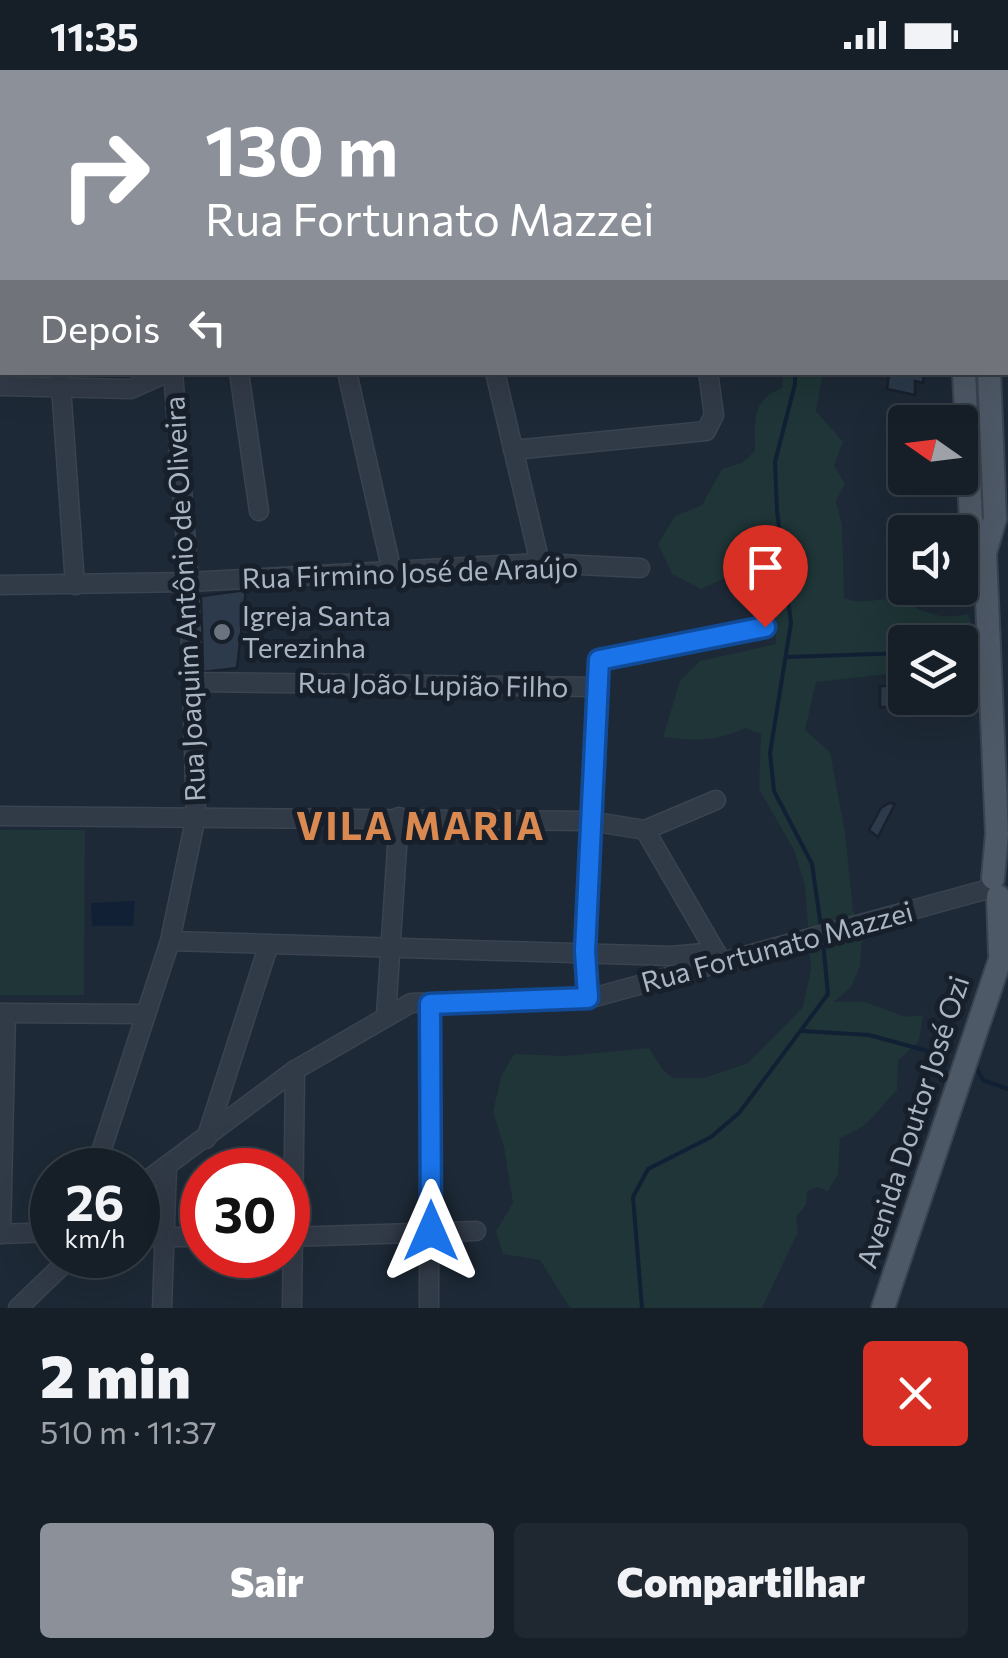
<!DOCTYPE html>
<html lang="pt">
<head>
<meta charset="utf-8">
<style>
  :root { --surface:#161f28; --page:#1f2730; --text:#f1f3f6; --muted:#9ea2a8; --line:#353d45; --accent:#8c9099 }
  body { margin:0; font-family:Commissioner,sans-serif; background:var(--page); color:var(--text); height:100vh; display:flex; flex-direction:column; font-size:38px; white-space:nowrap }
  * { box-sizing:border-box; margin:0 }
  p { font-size:32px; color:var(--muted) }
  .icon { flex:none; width:55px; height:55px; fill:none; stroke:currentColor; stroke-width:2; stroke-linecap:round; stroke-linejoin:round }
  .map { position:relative; height:1238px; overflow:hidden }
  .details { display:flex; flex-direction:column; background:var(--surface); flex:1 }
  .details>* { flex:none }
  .hud { position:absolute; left:0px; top:0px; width:1010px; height:305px; box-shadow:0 10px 40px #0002,0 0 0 2px var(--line); background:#8c9099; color:#fff; overflow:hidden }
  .needle { width:65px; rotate:284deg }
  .tools { position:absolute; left:888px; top:335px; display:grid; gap:20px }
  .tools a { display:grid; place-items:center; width:90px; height:90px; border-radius:10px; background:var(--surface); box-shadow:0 10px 40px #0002,0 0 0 2px var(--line); font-size:50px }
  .speed { position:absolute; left:30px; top:1078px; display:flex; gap:20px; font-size:50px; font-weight:700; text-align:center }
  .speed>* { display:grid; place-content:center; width:130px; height:130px; border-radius:50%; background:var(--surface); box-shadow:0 10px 40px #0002,0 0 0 2px var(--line); line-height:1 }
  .speed small { font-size:25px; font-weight:400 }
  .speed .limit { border:15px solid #d22; background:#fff; color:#111 }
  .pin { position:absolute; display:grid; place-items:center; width:85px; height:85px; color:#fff; margin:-102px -42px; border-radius:50% 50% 50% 0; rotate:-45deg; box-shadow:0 0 10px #0007 }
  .pin .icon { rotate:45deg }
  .me { position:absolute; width:110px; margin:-55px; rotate:0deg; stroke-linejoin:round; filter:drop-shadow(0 0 8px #0008) }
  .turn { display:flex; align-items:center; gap:35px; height:210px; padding:0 40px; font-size:45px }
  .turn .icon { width:130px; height:130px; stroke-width:2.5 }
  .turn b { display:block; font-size:70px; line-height:85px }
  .then { display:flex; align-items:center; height:95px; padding:0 40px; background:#0003; gap:20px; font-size:38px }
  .round { display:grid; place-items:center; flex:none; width:105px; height:105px; border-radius:10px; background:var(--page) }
  .headline { display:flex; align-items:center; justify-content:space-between; height:170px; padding:0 40px }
  h1 { font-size:60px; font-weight:800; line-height:75px }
  .primary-button { display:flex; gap:20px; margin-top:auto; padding:20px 40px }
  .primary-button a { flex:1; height:115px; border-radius:10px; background:var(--accent); color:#fff; font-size:40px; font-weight:800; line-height:115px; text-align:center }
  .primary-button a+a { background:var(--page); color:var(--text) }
  .status { display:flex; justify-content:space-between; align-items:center; height:70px; padding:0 50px; background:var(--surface); direction:ltr }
  .status svg { height:28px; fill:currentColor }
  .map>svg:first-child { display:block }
</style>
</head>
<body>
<div class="status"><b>11:35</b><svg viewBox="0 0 49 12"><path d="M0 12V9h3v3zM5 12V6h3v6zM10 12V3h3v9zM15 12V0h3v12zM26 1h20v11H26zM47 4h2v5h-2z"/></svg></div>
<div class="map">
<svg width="1008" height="1238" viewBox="0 0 1008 1238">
  <rect width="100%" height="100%" fill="#1d2936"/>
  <g fill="#1f3537">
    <path d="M 783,303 L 823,303 L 816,341 L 843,372 L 834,395 L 845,414 L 836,431 L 842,454 L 844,528 C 865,536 877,527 899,530 C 908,531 912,536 921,540 C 937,547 951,548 968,544 L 972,557 L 974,595 L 960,597 L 960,572 L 905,572 L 905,602 L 816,612 L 805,660 L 830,682 L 845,762 L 853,840 L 862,868 L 860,896 L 851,917 L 834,932 L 865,932 L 906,947 L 923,945 L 919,971 L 898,991 L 897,1020 C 874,1043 873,1055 840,1068 L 838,1104 L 828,1121 L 817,1117 L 807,1121 L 806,1135 L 796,1147 L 798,1162 L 762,1238 L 570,1238 L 540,1190 L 503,1184 L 496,1161 L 513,1133 L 504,1077 L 493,1042 L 501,1007 L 514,984 L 564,986 L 649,978 L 663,1000 L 673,1008 L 704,1008 L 748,993 L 803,937 L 811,899 L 805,815 L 794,780 L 759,719 L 761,664 L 745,658 C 716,672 694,671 663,667 L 680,611 L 700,591 L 776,574 L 776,520 L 763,491 L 701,519 L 672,504 L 658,474 L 675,446 L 702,435 L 722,399 L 742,393 L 755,381 C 755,351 750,331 782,318 Z"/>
    <polygon points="0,760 85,760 84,925 0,925"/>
  </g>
  <polygon fill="#112034" points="135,831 133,856 92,856 91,833"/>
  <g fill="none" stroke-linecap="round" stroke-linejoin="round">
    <g stroke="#112034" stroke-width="4">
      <polyline points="781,0 782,2"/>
      <polyline points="795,302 795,314 775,392 777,441 791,553 770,683 774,721 812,794 821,857"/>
      <polyline points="960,581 978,581"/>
      <polyline points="787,587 905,583"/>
      <polyline points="803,961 869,965 935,983"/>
      <polyline points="974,994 983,1010 1008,1019"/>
      <polyline points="642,1238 633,1127 648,1099 711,1067 739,1043 828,924 823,872"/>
    </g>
  </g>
  <g fill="#2c3a4b" stroke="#19212d" stroke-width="2.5">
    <polygon points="889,302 924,302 923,313 915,311 915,325 887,319"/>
    <polygon points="960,445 963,479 960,479 960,462 909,462 908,451"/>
    <polygon points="246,520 237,598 203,602 201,526"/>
    <polygon points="880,616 905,616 905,628 924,628 924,637 880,637"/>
    <polygon points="889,733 895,734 878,767 869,760 881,738"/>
  </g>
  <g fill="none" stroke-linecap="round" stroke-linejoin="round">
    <defs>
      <g id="minor">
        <polyline points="55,0 55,2"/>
        <polyline points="192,0 193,2"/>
        <polyline points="320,0 320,2"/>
        <polyline points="457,0 457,2"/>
        <polyline points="554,0 555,2"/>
        <polyline points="1008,237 1008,238"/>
        <polyline points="60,302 75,515"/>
        <polyline points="239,302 259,441"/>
        <polyline points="347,302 392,502"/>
        <polyline points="495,302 540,493"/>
        <polyline points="0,316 131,319 169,302"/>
        <polyline points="513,380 706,361 714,345 708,302"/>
        <polyline points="0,515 189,512 540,493 640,498"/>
        <polyline points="192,612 599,617 599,590 765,557"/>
        <polyline points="0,746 590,751 645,760 721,891"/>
        <polyline points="645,760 716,730"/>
        <polyline points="170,871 671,886 715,882"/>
        <polyline points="588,929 585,881 599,617"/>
        <polyline points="0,943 146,944"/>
        <polyline points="386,946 399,747"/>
        <polyline points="206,1069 269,874"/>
        <polyline points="95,1100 170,871 196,746 189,512 173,302"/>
        <polyline points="138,1117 295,1000 411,933 588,929 992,818"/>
        <polyline points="0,1164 52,1162"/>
        <polyline points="1,1164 6,943"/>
        <polyline points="138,1167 202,1167"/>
        <polyline points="288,1167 476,1161"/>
        <polyline points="18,1238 73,1185"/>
        <polyline points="162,1238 167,1097"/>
        <polyline points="292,1238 295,1000"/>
        <polyline points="429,1238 430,934"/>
      </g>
      <g id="major">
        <polyline points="862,0 862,2"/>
        <polyline points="921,2 922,0"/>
        <polyline points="0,41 2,41"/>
        <polyline points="964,302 971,451 985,483"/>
        <polyline points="989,302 995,449 985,483 997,764 993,808"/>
        <polyline points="998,826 1000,883"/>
        <polyline points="883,1238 1008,866"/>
      </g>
    </defs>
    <use href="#minor" stroke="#3a4350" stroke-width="21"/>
    <use href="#major" stroke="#3a4350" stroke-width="26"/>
    <use href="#minor" stroke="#313a47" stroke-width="18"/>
    <use href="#major" stroke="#4e5967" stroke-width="22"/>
  </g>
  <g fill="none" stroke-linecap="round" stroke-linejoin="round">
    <defs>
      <polyline id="route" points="431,1161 430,934 588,928 585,881 599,590 765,557"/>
    </defs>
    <use href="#route" stroke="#114b97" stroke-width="25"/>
    <use href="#route" stroke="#1a73e8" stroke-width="18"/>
  </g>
  <circle fill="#6b7280" stroke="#171f2b" stroke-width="4" cx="222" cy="562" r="10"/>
  <g text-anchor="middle" stroke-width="10" stroke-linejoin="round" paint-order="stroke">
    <g font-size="28" fill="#aab5c4" stroke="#171f2b">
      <text transform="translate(410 503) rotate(-2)" y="10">Rua Firmino José de Araújo</text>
      <text transform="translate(185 529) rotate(-93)" y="10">Rua Joaquim Antônio de Oliveira</text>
      <text transform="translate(433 615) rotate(1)" y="10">Rua João Lupião Filho</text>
      <text transform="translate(777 877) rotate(-15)" y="10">Rua Fortunato Mazzei</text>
      <text transform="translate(913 1052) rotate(-72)" y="10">Avenida Doutor José Ozi</text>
    </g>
    <g font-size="28" fill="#aab5c4" stroke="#171f2b" text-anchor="start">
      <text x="242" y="556">Igreja Santa<tspan x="242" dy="32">Terezinha</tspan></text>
    </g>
    <g font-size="38" font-weight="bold" letter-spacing="2.5" fill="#da8950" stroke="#171f2b">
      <text x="421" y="770">VILA MARIA</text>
    </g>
  </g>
</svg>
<div class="tools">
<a><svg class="needle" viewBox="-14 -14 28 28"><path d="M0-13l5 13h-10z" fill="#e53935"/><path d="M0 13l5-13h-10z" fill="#9ea2a8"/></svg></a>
<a><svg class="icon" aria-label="sound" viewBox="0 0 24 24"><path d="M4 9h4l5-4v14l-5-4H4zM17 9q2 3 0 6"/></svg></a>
<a><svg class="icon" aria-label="layers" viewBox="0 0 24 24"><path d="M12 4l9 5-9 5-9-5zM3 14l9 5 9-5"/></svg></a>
</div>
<div class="speed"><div>26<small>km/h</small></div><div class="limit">30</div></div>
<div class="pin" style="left:765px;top:557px;background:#d93025"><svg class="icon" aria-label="arrive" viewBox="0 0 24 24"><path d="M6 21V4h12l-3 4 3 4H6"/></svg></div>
<svg class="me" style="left:431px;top:1161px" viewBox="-20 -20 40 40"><path d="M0-17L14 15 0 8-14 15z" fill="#1a73e8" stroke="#fff" stroke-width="4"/></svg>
<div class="hud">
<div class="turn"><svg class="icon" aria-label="right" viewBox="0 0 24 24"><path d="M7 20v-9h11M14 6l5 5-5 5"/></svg><div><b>130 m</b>Rua Fortunato Mazzei</div></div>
<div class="then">Depois<svg class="icon" aria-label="left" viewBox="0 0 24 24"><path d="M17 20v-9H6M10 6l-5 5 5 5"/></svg></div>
</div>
</div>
<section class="details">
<div class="headline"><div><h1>2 min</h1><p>510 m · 11:37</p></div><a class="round" style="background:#d93025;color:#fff"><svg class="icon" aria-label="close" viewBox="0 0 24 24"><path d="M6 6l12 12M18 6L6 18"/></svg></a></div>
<div class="primary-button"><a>Sair</a><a>Compartilhar</a></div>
</section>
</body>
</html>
